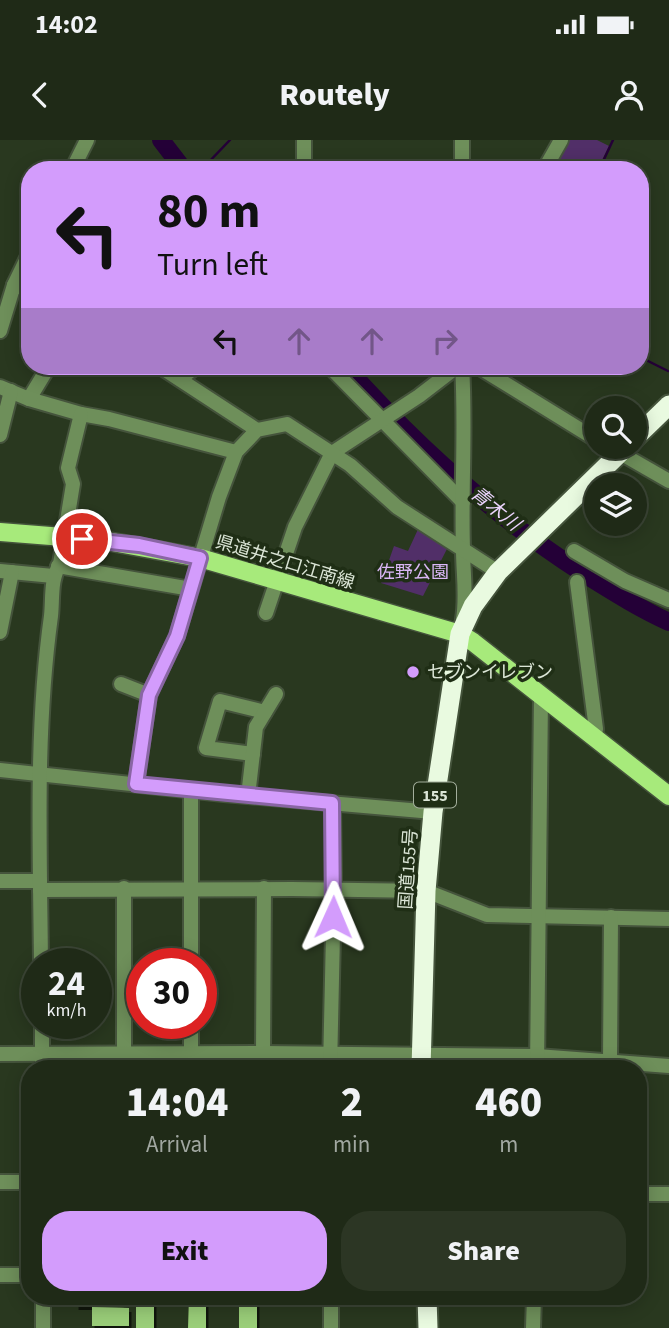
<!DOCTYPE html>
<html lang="en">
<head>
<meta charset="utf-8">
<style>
  :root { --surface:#1f2a17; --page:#2c3624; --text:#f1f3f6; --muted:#a1a7a1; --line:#3c4636; --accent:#d39cfc }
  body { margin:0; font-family:"Source Sans 3","Noto Sans JP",sans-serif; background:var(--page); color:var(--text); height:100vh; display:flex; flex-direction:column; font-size:26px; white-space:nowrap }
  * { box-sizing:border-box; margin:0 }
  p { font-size:23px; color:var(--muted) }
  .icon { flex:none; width:38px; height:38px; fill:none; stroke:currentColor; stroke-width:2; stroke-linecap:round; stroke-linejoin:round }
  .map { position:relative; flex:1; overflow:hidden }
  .drawer { position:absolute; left:21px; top:920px; width:626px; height:245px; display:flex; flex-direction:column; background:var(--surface); border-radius:28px; box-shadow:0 4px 18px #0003,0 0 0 2px var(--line) }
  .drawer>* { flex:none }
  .banner { position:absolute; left:21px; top:21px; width:628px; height:214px; border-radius:28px; box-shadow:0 4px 18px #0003,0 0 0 2px var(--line); background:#d39cfc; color:#111; overflow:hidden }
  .controls { position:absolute; left:584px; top:256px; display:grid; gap:14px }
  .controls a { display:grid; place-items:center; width:63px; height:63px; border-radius:50%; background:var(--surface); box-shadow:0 4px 18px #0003,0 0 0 2px var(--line); font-size:35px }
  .speed { position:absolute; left:21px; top:808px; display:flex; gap:14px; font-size:35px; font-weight:700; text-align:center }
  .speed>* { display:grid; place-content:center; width:91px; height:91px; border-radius:50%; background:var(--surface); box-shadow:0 4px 18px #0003,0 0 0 2px var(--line); line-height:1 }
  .speed small { font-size:18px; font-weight:400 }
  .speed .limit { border:10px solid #d22; background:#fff; color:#111 }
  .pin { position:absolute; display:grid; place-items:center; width:60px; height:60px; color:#fff; margin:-30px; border:4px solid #fff; border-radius:50%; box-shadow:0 2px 7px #0007 }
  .me { position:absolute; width:77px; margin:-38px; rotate:1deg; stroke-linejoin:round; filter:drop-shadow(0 0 5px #0008) }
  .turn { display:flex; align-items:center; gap:24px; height:147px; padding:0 21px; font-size:32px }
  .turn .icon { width:91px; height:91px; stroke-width:2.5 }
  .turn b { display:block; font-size:49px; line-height:60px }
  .lanes { display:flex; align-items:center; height:66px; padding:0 21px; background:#0003; justify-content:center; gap:35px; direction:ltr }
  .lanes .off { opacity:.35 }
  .eta { display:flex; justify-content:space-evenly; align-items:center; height:119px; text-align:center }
  .eta b { font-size:42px; font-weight:800; line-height:49px }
  .primary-button { display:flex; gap:14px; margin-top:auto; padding:14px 21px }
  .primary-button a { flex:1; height:80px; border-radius:28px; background:var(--accent); color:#111; font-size:28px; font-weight:800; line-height:80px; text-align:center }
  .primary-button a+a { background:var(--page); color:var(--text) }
  .status { display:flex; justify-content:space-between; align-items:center; height:49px; padding:0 35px; background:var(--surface); direction:ltr }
  .status svg { height:19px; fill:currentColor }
  header { display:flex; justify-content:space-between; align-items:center; height:91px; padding:0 21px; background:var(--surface); font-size:32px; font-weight:800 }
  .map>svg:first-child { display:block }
</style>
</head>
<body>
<div class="status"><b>14:02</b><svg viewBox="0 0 49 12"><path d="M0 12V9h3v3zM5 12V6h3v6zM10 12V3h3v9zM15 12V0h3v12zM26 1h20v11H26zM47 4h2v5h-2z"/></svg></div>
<header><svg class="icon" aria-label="back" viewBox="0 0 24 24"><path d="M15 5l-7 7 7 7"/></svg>Routely<svg class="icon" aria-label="person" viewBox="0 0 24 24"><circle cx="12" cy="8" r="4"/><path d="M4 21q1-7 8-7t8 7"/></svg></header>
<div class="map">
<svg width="669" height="1188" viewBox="0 0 669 1188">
  <defs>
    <filter id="shadow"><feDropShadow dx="2.5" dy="4" stdDeviation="0" flood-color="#0009"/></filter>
  </defs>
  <rect width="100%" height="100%" fill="#29381f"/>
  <g fill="#512f68">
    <polygon points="562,0 597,0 609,6 597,30 545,30"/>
    <polygon points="420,385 449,405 423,456 381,443 394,406 408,411"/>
  </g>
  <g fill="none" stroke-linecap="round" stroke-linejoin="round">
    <g stroke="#240037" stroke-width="2.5">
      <polyline points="205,26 230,0"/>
      <polyline points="599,30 613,0"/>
      <polyline points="640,217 668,231"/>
    </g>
    <g stroke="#240037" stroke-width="18">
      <polyline points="161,0 184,30"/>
      <path d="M 345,226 C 414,304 493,375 581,432 C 610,450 638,468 669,482"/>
    </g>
  </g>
  <g fill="#9ace79" filter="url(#shadow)">
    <rect x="76" y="1157" width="45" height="9"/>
    <rect x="136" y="1157" width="18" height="31"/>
    <polygon points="189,1157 206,1157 206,1188 188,1188"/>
    <polygon points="227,1157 257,1157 257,1188 239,1188 239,1159 227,1159"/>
    <polygon points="92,1167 129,1168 129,1186 92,1186"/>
  </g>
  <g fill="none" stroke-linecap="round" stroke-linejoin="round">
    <defs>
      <g id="minor">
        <polyline points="72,30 87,0"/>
        <polyline points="304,30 304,0"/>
        <polyline points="462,30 462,0"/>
        <polyline points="544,30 561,0"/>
        <polyline points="14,145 30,150"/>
        <polyline points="0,191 14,145 30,112"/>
        <polyline points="159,226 257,290"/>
        <polyline points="329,226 463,362"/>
        <path d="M 462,226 C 466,287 461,348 463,409 C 463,433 467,456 463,479"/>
        <polyline points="477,226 597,300"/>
        <polyline points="180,239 197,226"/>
        <polyline points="0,247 29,259 81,274 109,279 236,312"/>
        <polyline points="29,259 49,226"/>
        <polyline points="0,295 11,251"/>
        <polyline points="608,306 669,341"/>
        <polyline points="574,411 625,441 669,460"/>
        <polyline points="58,426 191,449"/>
        <polyline points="0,431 53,436"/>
        <polyline points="577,442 596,589 594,597"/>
        <polyline points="266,473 295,387 332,313 419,256 458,226"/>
        <polyline points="0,492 12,432"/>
        <polyline points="121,544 149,555"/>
        <polyline points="253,614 206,608 220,561 265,572"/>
        <polyline points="0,630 224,654 433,672"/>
        <polyline points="136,644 149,555 177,496 219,357 236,312 257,290 287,284 350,325 397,367 498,432"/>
        <polyline points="248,656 256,587 276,554"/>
        <polyline points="0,741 40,741"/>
        <polyline points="40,750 292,749 426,751 487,775 669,779"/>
        <path d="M 41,824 C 40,709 35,591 51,476 C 53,458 50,440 60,424 L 73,344 L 68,328 L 81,274"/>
        <polyline points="191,824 191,650"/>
        <polyline points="42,884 42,929"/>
        <polyline points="191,884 191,912"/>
        <polyline points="124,912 124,748"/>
        <polyline points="263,913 264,748"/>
        <polyline points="0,914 263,913 537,916 669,926"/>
        <polyline points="610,921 611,777"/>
        <polyline points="330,929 334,749 333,663"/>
        <polyline points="537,929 541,556"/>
        <polyline points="0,1042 30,1042"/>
        <polyline points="639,1054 669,1054"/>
        <polyline points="0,1135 30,1135"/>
        <polyline points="43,1157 43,1188"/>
        <polyline points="331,1188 331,1157"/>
        <polyline points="533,1188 534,1157"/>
      </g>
      <polyline id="major" points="0,392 101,400 200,418 460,494 473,502 669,656"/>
      <g id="highway">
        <polyline points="635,298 669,265"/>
        <polyline points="421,929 426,751 433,672 460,494 473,466 498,432 627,306"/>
        <polyline points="427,1157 428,1188"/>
      </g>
    </defs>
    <use href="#minor" stroke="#45543c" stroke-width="18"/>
    <use href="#major" stroke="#45543c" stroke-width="21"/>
    <use href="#highway" stroke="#45543c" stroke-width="23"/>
    <use href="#minor" stroke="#6e8f5a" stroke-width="14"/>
    <use href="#major" stroke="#a7ea7b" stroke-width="18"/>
    <use href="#highway" stroke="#e9fae0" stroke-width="19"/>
  </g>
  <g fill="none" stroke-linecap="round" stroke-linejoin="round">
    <defs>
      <polyline id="route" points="82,399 139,405 200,418 177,496 149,555 136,644 332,663 333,777"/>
    </defs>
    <use href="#route" stroke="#8965a4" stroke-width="18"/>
    <use href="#route" stroke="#d39cfc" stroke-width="12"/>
  </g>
  <circle fill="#d39cfc" stroke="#1f2e15" stroke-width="2.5" cx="413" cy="532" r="7"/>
  <g text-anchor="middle" stroke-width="7" stroke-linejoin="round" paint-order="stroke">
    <rect fill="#1f2e15" stroke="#a3ae9c" stroke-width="2" x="414" y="642.5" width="42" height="25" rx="5"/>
    <g font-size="16" font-weight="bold" fill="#dbe5d6">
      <text x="435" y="661">155</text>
    </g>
    <g font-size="18" fill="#dbe5d6" stroke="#1f2e15">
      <text transform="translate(285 422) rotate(17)" y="6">県道井之口江南線</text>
      <text transform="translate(408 729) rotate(-86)" y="6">国道155号</text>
    </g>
    <g font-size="18" fill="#dab7f6" stroke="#1f2e15">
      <text x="413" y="438">佐野公園</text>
    </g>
    <g font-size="18" fill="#dbe5d6" stroke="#1f2e15" text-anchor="start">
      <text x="427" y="538">セブンイレブン</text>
    </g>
    <g font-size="19" font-style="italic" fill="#ecd4ff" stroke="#1f2e15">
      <text transform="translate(496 368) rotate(39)" y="7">青木川</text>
    </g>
  </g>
</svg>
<div class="controls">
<a><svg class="icon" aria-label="search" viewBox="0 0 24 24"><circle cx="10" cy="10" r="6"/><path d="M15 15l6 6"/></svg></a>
<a><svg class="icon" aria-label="layers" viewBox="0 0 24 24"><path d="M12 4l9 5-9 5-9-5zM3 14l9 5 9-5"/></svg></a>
</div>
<div class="speed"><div>24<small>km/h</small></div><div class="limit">30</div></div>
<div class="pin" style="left:82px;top:399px;background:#d93025"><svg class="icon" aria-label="arrive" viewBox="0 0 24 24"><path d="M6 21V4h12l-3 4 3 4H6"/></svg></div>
<svg class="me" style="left:333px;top:777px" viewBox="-20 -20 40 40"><path d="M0-17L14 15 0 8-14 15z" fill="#d39cfc" stroke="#fff" stroke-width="4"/></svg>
<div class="banner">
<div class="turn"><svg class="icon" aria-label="left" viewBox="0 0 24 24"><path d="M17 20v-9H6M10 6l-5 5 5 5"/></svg><div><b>80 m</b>Turn left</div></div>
<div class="lanes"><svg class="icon" aria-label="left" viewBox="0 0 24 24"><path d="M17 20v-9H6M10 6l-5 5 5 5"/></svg><svg class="icon off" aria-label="ahead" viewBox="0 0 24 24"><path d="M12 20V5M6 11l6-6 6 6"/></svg><svg class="icon off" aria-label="ahead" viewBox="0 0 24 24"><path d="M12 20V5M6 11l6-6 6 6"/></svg><svg class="icon off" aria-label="right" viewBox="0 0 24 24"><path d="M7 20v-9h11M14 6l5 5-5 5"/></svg></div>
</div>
<section class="drawer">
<div class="eta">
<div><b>14:04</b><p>Arrival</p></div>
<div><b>2</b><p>min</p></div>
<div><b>460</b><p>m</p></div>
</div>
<div class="primary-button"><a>Exit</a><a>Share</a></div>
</section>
</div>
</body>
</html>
